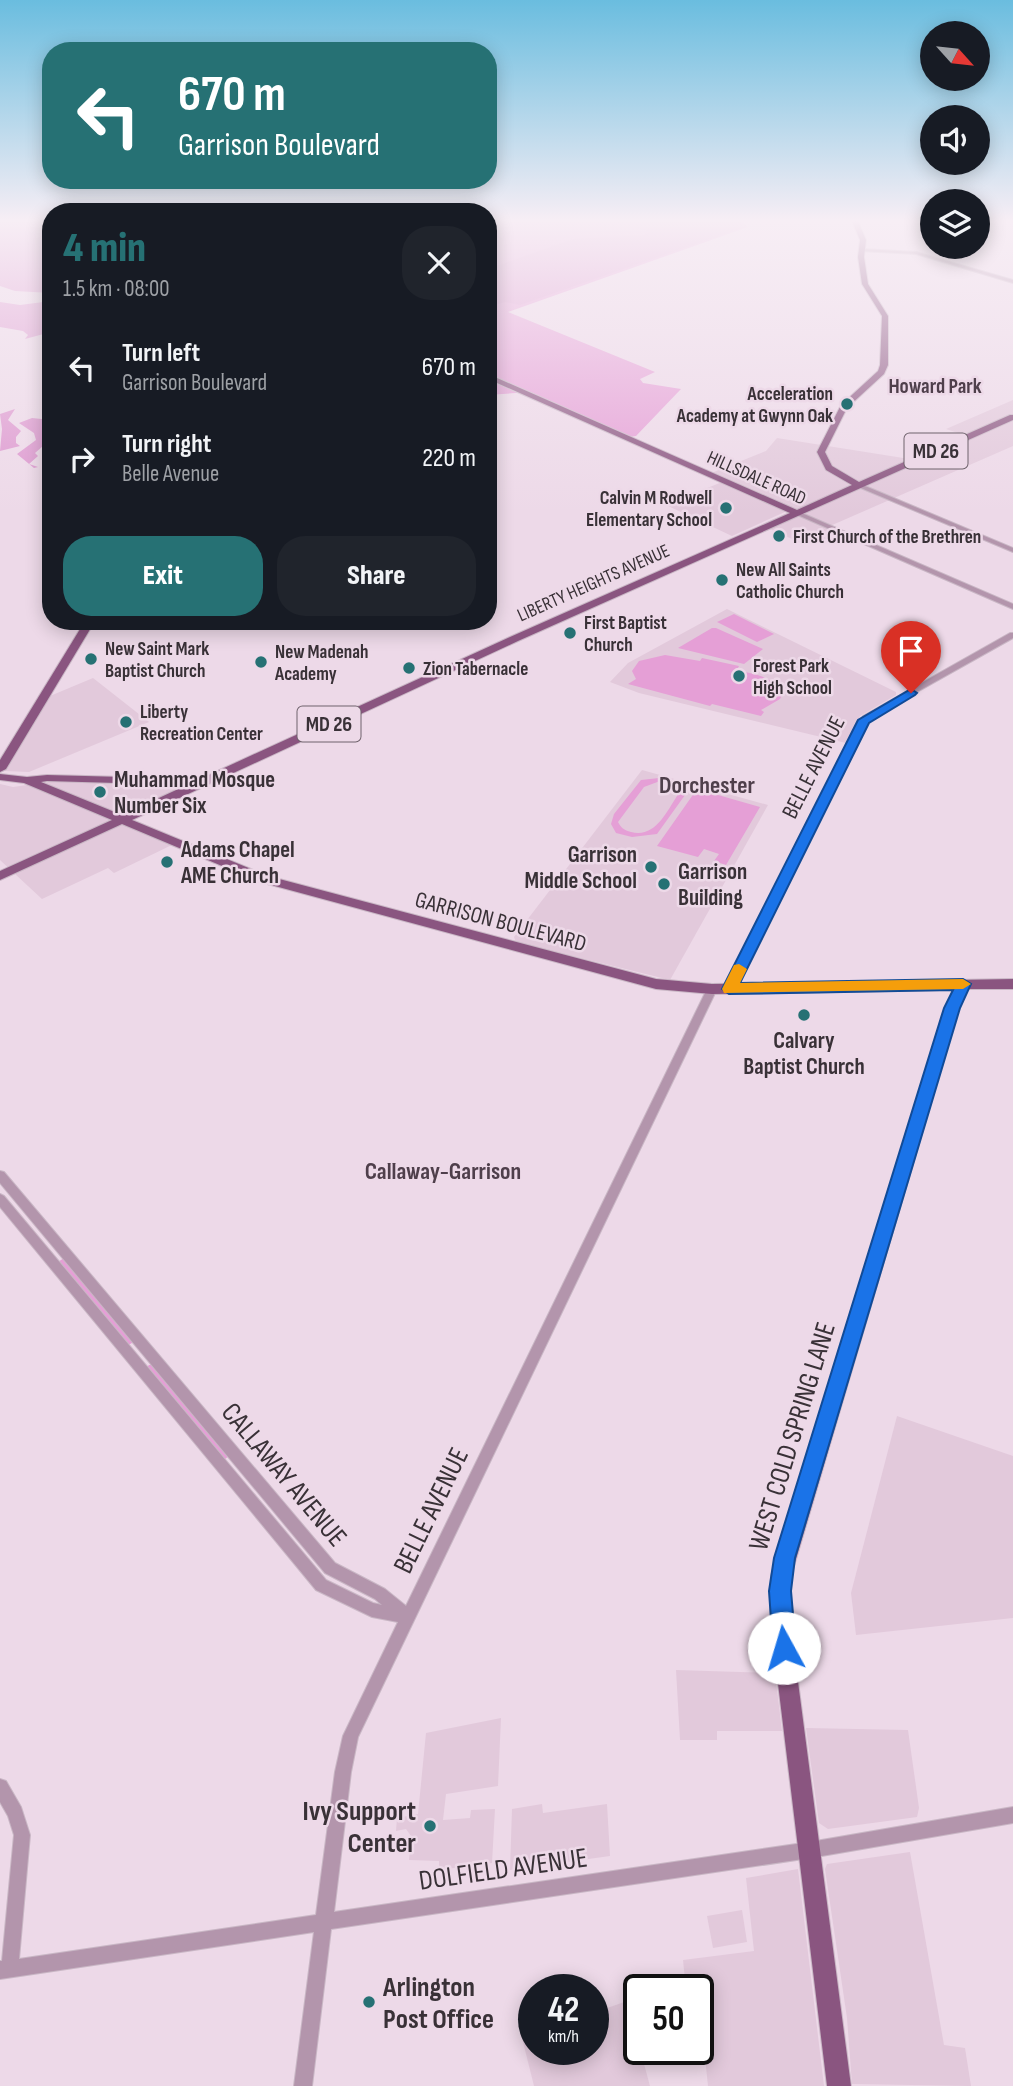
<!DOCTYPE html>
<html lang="en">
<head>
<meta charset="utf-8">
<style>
  :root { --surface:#171b24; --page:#20242c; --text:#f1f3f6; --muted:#9ea1a6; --accent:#267174 }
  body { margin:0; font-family:"Sofia Sans Condensed",sans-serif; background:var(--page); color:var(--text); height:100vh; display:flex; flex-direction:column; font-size:26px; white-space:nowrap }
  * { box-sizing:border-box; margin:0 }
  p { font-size:23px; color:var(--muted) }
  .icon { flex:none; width:38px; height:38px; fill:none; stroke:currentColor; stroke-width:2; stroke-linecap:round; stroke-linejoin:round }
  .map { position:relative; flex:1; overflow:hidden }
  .panel { position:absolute; left:42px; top:203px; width:455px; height:427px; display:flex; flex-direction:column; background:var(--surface); border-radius:28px; box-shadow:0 4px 18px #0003 }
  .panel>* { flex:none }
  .hud { position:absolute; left:42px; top:42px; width:455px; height:147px; border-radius:28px; box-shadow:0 4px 18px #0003; background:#267174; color:#fff; overflow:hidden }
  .needle { width:46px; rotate:117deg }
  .buttons { position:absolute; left:920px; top:21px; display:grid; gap:14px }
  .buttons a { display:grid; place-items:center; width:70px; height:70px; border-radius:50%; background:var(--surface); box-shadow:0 4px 18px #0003; font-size:35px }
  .speed { position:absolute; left:518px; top:1974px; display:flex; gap:14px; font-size:35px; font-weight:700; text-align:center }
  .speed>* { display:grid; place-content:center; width:91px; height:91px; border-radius:50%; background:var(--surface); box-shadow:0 4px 18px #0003; line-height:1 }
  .speed small { font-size:18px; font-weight:400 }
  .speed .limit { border:4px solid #111; border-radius:10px; background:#fff; color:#111 }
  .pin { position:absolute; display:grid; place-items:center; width:60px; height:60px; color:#fff; margin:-72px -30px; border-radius:50% 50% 50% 0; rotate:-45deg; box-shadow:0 0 7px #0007 }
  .pin .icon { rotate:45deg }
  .me { position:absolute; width:77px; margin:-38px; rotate:354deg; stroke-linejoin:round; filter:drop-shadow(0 0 5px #0008) }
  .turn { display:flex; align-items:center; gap:24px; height:147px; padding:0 21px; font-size:32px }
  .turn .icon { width:91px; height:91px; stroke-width:2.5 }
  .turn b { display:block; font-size:49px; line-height:60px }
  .round { display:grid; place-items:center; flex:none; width:74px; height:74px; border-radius:28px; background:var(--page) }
  .summary { display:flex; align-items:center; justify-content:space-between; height:119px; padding:0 21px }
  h1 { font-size:42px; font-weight:800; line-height:52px; color:var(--accent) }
  .button { display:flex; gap:14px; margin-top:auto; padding:14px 21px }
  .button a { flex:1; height:80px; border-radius:28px; background:var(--accent); color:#fff; font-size:28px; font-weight:800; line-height:80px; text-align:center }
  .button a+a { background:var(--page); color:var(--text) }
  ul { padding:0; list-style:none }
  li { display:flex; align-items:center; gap:21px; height:91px; padding:0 21px }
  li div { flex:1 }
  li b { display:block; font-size:26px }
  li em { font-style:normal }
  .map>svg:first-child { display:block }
</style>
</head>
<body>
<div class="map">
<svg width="1013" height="2086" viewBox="0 0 1013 2086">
  <rect width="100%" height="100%" fill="#edd9e8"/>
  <g fill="#e2c9db">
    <polygon points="1013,400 1013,446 830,526 841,532 818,543 810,539 801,543 763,526 791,513 787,511 732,536 666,505 722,482 709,474 766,451 777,438 916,460 967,436 946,429"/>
    <polygon points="727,609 896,692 896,695 860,716 846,743 639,693 610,682 628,663"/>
    <polygon points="93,678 149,722 29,772 5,771 50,696"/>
    <polygon points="642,770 768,805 670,980 516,942 514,937"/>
    <polygon points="70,779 199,785 123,821 176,843 114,873 108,868 42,899 0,860 0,784 13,787"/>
    <polygon points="897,1416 1013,1456 1013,1618 856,1635 851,1593"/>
    <polygon points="676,1670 775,1673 782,1731 717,1731 717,1740 680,1740"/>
    <polygon points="501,1718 498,1786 446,1794 443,1820 470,1818 471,1810 495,1809 492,1863 439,1870 439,1861 409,1860 411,1836 406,1829 396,1831 397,1818 418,1814 426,1733"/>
    <polygon points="806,1728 908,1730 919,1808 917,1817 828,1829 819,1823"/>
    <polygon points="542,1804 543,1813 607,1804 610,1856 510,1870 512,1809"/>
    <polygon points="910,1852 944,2045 965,2048 971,2086 852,2084 847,2018 825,1869 827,1864"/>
    <polygon points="798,1869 824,2086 708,2086 698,1990 686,1990 683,1960 754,1951 746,1878"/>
    <polygon points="742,1910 747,1942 713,1948 707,1916"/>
    <polygon points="627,2001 650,2086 534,2086 522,2038 534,2034 534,2049 593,2049 593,2013"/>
  </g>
  <g fill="#e59fd6" fill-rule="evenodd">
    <polygon points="488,221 739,221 748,227 508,312 655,372 640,379 643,383 681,389 636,436 629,437 530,392 488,395"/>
    <polygon points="734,614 774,634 757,642 717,622"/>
    <polygon points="712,628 716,628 763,649 744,664 678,648"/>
    <path d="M 665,655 L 700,661 L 702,658 L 739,666 L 737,670 C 755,675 774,675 782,695 L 780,699 L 761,710 L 764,712 L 761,716 L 712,704 L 710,706 L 628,684 L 636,679 L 632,671 L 639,661 Z"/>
    <path d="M 659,778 L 680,784 L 685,795 L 657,834 L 632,837 L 616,833 L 611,824 L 614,814 L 641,780 ZM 660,781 L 675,787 L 677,796 C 666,813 655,838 631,832 C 624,830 621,828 618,822 L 644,787 Z"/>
    <polygon points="697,789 760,807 726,865 714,861 719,854 704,849 698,857 657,846"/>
    <polygon points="64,1258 134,1342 128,1345 58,1262"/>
    <polygon points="149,1365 153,1365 230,1455 224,1460 146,1368"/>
  </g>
  <g fill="#dd98cf">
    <polygon points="0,221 51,221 51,293 15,291 0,286"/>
    <polygon points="647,221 739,221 747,226 520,305 505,302 488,307 488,269 573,239 644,235 650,232 637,228"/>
    <polygon points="51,301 51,332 25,339 28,335 23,331 0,327 0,302 20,305"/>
    <polygon points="15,409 8,420 21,431 16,437 16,443 20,446 0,451 2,429 0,414"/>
    <polygon points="32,418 51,420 51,439 35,453 38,456 29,464 38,467 34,468 17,454 36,440 34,433 19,423"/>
  </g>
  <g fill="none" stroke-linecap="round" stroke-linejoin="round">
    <defs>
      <g id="minor">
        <polygon points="862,249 916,252 1013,280 1013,283 916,254 860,251"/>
        <polygon points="858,483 1013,548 1013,552 856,486 856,484"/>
        <polygon points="793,511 797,511 1013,604 1013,609 793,513"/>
        <polygon points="1010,633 1013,633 1013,638 869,719 733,991 725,991 724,989 863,716"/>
        <polygon points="712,986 717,989 358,1737 351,1772 334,1912 810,1842 1013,1807 1013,1823 810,1858 331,1929 312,2086 294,2086 314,1932 0,1979 0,1961 2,1961 14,1835 8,1816 0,1802 0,1779 6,1781 21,1807 30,1835 19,1959 316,1915 335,1772 343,1736 398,1622 372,1617 316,1590 0,1207 0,1194 4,1196 326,1580 373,1603 382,1605 375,1599 325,1573 0,1183 0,1171 4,1172 335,1563 385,1589 406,1606 707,989"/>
      </g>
      <g id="major">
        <path d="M 852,221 L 858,221 L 866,240 L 864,257 L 868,284 L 888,316 L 888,365 L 884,374 L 847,408 L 825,452 L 832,466 L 859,482 L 1010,415 L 1013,415 L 1013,420 L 518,641 L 132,820 L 268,876 L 656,979 L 712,984 L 1013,979 L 1013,989 L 967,989 L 959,1008 L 791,1576 L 790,1605 L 795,1659 L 851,2086 L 827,2086 L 775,1659 L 770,1605 L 771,1576 L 945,1008 L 954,990 L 712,994 L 656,989 L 260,882 L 122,824 L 0,880 L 0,871 L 112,820 L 24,783 L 0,780 L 0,774 L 27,777 L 47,775 L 200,779 L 510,637 L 790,513 L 488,379 L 488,374 L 797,510 L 852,485 L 826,470 L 817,452 L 841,405 L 878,371 L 880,365 L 882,316 L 862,284 L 858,257 L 860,240 ZM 47,781 L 187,785 L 122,815 L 41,782 Z"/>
        <polygon points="85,621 95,621 6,769 0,772 0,760"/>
      </g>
    </defs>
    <use href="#minor" stroke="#c9b7c5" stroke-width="2"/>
    <use href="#major" stroke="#c9b7c5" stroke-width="2"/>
    <use href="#minor" fill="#b395ac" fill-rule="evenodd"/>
    <use href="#major" fill="#8a5580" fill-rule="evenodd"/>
  </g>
  <linearGradient id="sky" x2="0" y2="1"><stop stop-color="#6abddf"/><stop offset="0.43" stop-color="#f7eef5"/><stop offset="1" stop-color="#f7eef5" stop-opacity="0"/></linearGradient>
  <rect width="1013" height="513" fill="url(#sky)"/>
  <polygon fill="#1a73e8" stroke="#114b97" stroke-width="2" points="911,689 917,693 915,695 869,723 740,983 963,979 971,984 960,1008 795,1558 791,1591 796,1648 792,1656 784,1659 776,1656 773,1648 769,1591 774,1558 944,1008 953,990 729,994 722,989 858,720"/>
  <polygon fill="#f59e0b" points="739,964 747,969 740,983 963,979 971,984 963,989 724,993 722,989 734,965"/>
  <g fill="#267174" stroke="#edd9e8" stroke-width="2.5">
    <circle cx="847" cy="404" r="7"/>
    <circle cx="726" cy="508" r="7"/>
    <circle cx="779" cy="536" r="7"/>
    <circle cx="722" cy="580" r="7"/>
    <circle cx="570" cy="633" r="7"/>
    <circle cx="91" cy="659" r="7"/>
    <circle cx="261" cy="662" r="7"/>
    <circle cx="409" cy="668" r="7"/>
    <circle cx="739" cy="676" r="7"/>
    <circle cx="126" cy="722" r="7"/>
    <circle cx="100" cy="792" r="7"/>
    <circle cx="167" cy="862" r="7"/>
    <circle cx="651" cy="867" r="7"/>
    <circle cx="664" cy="884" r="7"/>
    <circle cx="804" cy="1015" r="7"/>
    <circle cx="430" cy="1826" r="7"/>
    <circle cx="369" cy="2002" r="7"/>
  </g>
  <g text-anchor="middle" stroke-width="5" stroke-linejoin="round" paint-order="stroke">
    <g font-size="19" font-weight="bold" fill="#393137" stroke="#edd9e8" text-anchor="start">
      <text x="833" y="400" text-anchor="end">Acceleration<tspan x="833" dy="22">Academy at Gwynn Oak</tspan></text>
      <text x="712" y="504" text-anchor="end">Calvin M Rodwell<tspan x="712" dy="22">Elementary School</tspan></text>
      <text x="793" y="543">First Church of the Brethren</text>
      <text x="736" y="576">New All Saints<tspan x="736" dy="22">Catholic Church</tspan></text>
      <text x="584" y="629">First Baptist<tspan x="584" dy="22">Church</tspan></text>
      <text x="105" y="655">New Saint Mark<tspan x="105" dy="22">Baptist Church</tspan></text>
      <text x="275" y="658">New Madenah<tspan x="275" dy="22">Academy</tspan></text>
      <text x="753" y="672">Forest Park<tspan x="753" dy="22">High School</tspan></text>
      <text x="423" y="675">Zion Tabernacle</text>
      <text x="140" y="718">Liberty<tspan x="140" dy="22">Recreation Center</tspan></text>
    </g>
    <g font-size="19" fill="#393137" stroke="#edd9e8">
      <text transform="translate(757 477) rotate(24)" y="7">HILLSDALE ROAD</text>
      <text transform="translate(593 582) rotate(-24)" y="7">LIBERTY HEIGHTS AVENUE</text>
    </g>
    <g font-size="21" font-weight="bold" fill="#4f3f4b" stroke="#edd9e8">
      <text x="935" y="393">Howard Park</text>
    </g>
    <g fill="#edd9e8" stroke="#6f636c" stroke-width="2">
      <rect x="904.5" y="433.5" width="63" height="35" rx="5"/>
      <rect x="297.5" y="706.5" width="63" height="35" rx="5"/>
    </g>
    <g font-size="21" font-weight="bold" fill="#393137">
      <text x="936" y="458">MD 26</text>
      <text x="329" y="731">MD 26</text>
    </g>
    <g font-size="23" fill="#393137" stroke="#edd9e8">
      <text transform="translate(813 767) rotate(-63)" y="8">BELLE AVENUE</text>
      <text transform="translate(501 921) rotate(15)" y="8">GARRISON BOULEVARD</text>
    </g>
    <g font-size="23" font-weight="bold" fill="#393137" stroke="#edd9e8" text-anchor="start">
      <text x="114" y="787">Muhammad Mosque<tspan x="114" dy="26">Number Six</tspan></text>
      <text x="181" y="857">Adams Chapel<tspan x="181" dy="26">AME Church</tspan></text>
      <text x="637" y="862" text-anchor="end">Garrison<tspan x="637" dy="26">Middle School</tspan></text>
      <text x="678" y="879">Garrison<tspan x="678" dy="26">Building</tspan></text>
      <text x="804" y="1048" text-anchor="middle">Calvary<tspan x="804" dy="26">Baptist Church</tspan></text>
    </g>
    <g font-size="24" font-weight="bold" fill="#4f3f4b" stroke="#edd9e8">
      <text x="707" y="793">Dorchester</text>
      <text x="443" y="1179">Callaway-Garrison</text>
    </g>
    <g font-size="28" fill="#393137" stroke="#edd9e8">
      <text transform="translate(791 1436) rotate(-73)" y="10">WEST COLD SPRING LANE</text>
      <text transform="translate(285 1474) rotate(50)" y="10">CALLAWAY AVENUE</text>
      <text transform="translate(430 1510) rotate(-64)" y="10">BELLE AVENUE</text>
      <text transform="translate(503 1868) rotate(-8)" y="10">DOLFIELD AVENUE</text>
    </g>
    <g font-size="28" font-weight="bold" fill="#393137" stroke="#edd9e8" text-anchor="end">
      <text x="416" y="1820">Ivy Support<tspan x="416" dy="32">Center</tspan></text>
      <text x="383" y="1996" text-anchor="start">Arlington<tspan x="383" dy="32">Post Office</tspan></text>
    </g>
  </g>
</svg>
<div class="buttons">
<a><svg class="needle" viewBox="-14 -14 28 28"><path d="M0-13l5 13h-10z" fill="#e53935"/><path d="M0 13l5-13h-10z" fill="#9ea1a6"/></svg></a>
<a><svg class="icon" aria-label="sound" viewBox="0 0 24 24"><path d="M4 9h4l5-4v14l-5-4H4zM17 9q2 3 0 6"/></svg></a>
<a><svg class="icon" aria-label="layers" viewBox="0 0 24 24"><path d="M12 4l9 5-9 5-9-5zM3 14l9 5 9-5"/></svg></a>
</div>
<div class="speed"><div>42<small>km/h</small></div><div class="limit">50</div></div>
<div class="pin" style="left:911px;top:693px;background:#d93025"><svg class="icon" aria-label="arrive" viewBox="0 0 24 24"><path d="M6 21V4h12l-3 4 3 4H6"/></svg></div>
<svg class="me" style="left:784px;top:1648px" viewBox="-20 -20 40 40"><circle r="19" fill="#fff"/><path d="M0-13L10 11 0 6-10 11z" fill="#1a73e8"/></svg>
<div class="hud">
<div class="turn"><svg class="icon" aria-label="left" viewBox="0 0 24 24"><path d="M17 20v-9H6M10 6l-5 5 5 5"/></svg><div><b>670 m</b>Garrison Boulevard</div></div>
</div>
<section class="panel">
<div class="summary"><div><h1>4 min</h1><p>1.5 km · 08:00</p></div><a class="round"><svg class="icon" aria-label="close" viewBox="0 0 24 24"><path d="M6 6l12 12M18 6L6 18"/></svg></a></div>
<ul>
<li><svg class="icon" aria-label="left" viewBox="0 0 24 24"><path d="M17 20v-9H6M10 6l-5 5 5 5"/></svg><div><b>Turn left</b><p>Garrison Boulevard</p></div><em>670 m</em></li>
<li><svg class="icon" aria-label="right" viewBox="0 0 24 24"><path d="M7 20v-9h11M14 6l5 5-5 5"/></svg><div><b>Turn right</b><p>Belle Avenue</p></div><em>220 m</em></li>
</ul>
<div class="button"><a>Exit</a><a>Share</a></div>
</section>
</div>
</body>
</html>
